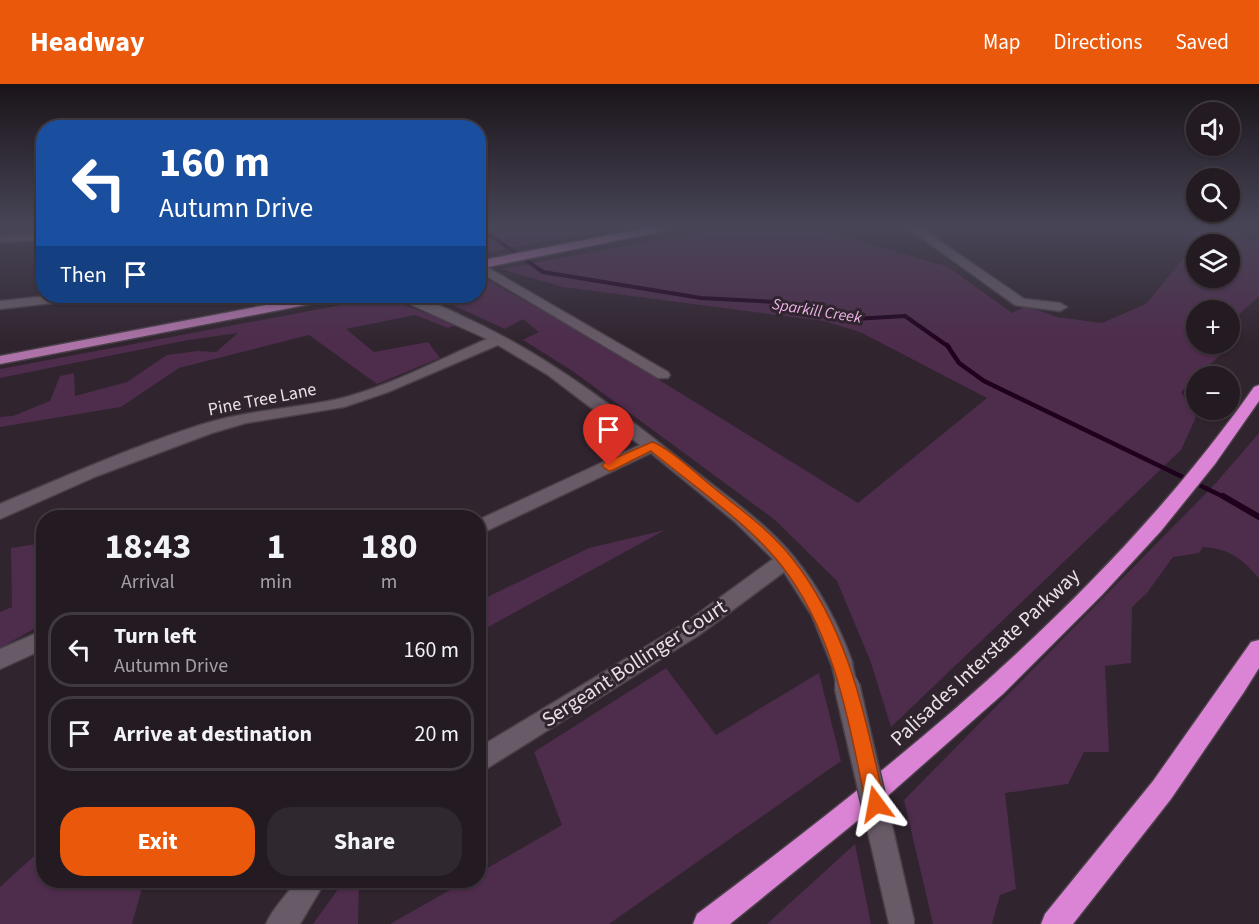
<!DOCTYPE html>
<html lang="en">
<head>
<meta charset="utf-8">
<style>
  :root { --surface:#241b22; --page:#30282f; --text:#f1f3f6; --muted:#a3a1a5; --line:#413940; --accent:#ea580c }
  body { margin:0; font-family:"Source Sans 3",sans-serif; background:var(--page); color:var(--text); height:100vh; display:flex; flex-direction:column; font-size:22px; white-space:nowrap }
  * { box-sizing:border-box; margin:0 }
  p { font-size:20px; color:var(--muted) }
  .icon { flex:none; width:33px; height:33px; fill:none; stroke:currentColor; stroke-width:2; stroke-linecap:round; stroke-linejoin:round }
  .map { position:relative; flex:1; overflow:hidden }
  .details { position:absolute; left:36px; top:426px; width:450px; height:378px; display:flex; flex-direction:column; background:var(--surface); border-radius:24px; box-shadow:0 2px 4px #0004,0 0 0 2px var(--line) }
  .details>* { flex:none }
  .banner { position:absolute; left:36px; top:36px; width:450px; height:183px; border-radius:24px; box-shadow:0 2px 4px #0004,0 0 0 2px var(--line); background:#1a4fa0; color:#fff; overflow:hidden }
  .fabs { position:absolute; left:1186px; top:18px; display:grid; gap:12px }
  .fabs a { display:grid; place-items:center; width:54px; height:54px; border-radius:50%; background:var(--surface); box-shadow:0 2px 4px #0004,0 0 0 2px var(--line); font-size:30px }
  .pin { position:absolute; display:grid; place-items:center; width:51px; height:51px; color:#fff; margin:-62px -26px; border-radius:50% 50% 50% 0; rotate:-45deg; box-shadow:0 0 6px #0007 }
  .pin .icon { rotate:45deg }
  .me { position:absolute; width:66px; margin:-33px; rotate:347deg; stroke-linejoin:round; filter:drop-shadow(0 0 4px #0008) }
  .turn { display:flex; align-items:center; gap:21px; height:126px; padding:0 24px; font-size:27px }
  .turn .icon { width:78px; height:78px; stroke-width:2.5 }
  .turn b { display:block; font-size:42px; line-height:51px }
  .then { display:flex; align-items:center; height:57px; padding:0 24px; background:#0003; gap:12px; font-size:22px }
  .eta { display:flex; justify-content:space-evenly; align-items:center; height:102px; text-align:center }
  .eta b { font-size:36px; font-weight:700; line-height:42px }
  .button { display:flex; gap:12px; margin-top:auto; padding:12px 24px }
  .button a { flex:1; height:69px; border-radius:24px; background:var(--accent); color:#fff; font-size:24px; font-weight:700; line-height:69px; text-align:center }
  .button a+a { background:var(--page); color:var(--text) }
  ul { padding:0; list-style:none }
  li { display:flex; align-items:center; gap:18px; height:75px; margin:0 12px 9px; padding:0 12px; border:3px solid var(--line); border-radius:24px }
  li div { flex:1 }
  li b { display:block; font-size:22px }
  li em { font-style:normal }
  header { display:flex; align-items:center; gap:36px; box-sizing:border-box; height:84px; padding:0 30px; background:var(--accent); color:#fff }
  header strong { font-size:28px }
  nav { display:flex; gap:33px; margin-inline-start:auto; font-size:21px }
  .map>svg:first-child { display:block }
</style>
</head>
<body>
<header>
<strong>Headway</strong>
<nav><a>Map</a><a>Directions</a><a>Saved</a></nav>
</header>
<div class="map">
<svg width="1259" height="840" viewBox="0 0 1259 840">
  <rect width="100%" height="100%" fill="#30242e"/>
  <g fill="#4e2c4c" fill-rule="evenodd">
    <polygon points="479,142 631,142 479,170"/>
    <path d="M 734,142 L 808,142 L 948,183 L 1012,229 L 1026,222 L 1057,233 L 1102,239 L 1146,220 L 1199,155 L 1165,142 L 1228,142 L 1249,156 L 1259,156 L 1259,212 L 1234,235 L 1233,259 L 1181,308 L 1196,333 L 1181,366 L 891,643 L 870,576 L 837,497 L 775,436 L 574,288 L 523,256 L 539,248 L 523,235 L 505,245 L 433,212 L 478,212 L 479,191 L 601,260 L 858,419 L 987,314 L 860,248 L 824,237 L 563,203 L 501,185 ZM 1197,160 L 1230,160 L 1230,194 L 1197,194 ZM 1197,226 L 1230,226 L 1230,260 L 1197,260 Z"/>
    <polygon points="384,213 456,241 448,244 415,231 346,245 374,268 428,258 440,274 377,300 309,251 179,284 121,323 0,343 0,333 13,332 50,317 60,292 74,289 75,312 127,298 167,271 197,267 216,268 238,249 188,256 0,294 0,285"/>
    <path d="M 1259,349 L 1259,494 C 1241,474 1230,465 1203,463 L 1199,469 L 1173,473 L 1147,509 L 1132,523 L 1131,579 L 1105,582 L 1109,668 L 1084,668 L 1068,700 L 1005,709 L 1016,805 L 1000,811 L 992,840 L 933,840 L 904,716 L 1215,400 Z"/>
    <polygon points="665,446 479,548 479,517 589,464"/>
    <polygon points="43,459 43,542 32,546 0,564 0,528 12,523 11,464"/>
    <polygon points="666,584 716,651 819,589 841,677 609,840 390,840 466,797 478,796 479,789 562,741 534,668"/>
    <polygon points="855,760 871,840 767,840"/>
    <polygon points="43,764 44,796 144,797 132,840 0,840 0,803"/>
    <polygon points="344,797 359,797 358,840 313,840"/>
  </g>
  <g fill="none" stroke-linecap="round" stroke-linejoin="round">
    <polyline stroke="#1e011c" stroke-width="4" points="478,143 543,188 701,214 777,218 853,235 905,232 949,263"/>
    <polyline stroke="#1e011c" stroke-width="4.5" points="947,261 959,279 984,297 1226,414"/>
    <polyline stroke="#1e011c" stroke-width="6" points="1223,412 1259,433"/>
    <defs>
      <g id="minor">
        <polygon points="905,142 918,142 1024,215 1060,219 1067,223 1060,227 1015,221"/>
        <polygon points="44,150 44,156 0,158 0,152"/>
        <polygon points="478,178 668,288 670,291 668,294 658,294 478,187"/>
        <polygon points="48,212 84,212 78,216 0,225 0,217"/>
        <path d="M 392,212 C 415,209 439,221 460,231 C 547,270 621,328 695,387 C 729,414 766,439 794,473 C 820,505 839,541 853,580 L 850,587 L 842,590 L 834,587 L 812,532 L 784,488 L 699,551 L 478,690 L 478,664 L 685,539 L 773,475 L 734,437 L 651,369 L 478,451 L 478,436 L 640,361 L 548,291 L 498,261 L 388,308 L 344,323 L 246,339 L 212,349 L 97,392 L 0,435 L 0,420 C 66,392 132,363 200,341 C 244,327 289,325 334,316 C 384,305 440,275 487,255 Z"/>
        <polygon points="44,546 44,565 0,585 0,565"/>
        <path d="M 297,796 L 326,796 L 300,840 L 266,840 C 272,825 287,811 297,796 Z"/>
      </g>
      <g id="major">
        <polygon points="656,142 679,142 673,145 478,185 478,177"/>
        <polygon points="313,212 337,212 331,216 0,280 0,272"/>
      </g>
      <g id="highway">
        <path d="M 1259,301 L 1259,317 L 1215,380 L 1161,447 L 1102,511 L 1003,610 L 883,716 L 730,840 L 693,840 L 697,830 C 901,677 1106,513 1254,303 Z"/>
        <polygon points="1259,556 1259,584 1244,608 1171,715 1073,840 1041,840 1045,830 1153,697 1251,558"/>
      </g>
    </defs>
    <use href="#minor" stroke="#494048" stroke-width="3"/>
    <use href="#major" stroke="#494048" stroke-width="3"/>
    <use href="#highway" stroke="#494048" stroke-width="3"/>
    <use href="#minor" fill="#685b67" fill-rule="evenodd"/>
    <use href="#major" fill="#ad73a8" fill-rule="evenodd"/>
    <use href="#highway" fill="#db83d4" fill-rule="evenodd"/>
    <defs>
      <polyline id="minor-bridge-far1" points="842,580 847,603"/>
      <polyline id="minor-bridge" points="847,602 902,840"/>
    </defs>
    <use href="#minor-bridge-far1" stroke="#494048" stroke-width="23" stroke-linecap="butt"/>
    <use href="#minor-bridge" stroke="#494048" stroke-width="28" stroke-linecap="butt"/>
    <use href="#minor-bridge-far1" stroke="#685b67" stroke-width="20"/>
    <use href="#minor-bridge" stroke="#685b67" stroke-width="25"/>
  </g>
  <linearGradient id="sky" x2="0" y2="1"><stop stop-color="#1a1419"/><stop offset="0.55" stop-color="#484557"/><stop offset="1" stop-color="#484557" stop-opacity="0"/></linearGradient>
  <rect width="1259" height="260" fill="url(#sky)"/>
  <path fill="#ea580c" stroke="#983908" stroke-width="1.5" d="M 652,358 C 667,362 700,393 714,404 C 740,425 771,447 792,474 C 850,548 864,630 885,720 L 882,726 L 876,729 L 869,726 L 866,720 C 848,636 835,550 781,481 C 749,440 692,401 651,367 L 613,386 L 609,387 L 602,382 L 604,379 Z"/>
  <g text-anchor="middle" stroke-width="6" stroke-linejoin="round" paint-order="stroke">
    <g font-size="16" font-style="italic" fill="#eeb2e8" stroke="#30242e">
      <text transform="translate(817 226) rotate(9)" y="6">Sparkill Creek</text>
    </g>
    <g font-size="18" fill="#e8e0e7" stroke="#30242e">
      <text transform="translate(262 315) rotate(-11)" y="6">Pine Tree Lane</text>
    </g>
    <g font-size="21" fill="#e8e0e7" stroke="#30242e">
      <text transform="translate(985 573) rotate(-43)" y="7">Palisades Interstate Parkway</text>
      <text transform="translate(634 579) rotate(-33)" y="7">Sergeant Bollinger Court</text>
    </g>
  </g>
</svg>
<div class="fabs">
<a><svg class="icon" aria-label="sound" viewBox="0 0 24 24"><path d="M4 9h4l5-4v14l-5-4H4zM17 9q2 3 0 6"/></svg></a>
<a><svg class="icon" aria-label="search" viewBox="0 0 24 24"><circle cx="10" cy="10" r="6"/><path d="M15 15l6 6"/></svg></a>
<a><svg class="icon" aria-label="layers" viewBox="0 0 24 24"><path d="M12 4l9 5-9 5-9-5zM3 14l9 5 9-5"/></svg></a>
<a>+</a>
<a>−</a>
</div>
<div class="pin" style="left:609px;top:382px;background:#d93025"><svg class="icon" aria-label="arrive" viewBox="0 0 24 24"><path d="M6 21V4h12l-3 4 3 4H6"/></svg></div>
<svg class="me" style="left:876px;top:720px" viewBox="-20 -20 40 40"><path d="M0-17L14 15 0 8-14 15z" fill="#ea580c" stroke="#fff" stroke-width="4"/></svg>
<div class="banner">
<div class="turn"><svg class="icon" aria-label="left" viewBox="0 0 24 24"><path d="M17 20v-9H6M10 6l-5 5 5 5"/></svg><div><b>160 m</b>Autumn Drive</div></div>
<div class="then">Then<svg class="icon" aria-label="arrive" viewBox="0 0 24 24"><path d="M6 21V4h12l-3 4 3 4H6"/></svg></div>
</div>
<section class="details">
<div class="eta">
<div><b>18:43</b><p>Arrival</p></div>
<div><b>1</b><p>min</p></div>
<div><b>180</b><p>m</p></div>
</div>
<ul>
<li><svg class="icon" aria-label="left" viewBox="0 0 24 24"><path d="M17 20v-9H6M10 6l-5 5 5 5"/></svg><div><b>Turn left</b><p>Autumn Drive</p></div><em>160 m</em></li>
<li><svg class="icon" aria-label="arrive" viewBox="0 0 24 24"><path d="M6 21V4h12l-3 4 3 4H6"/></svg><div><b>Arrive at destination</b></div><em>20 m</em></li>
</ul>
<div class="button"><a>Exit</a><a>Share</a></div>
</section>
</div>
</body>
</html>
